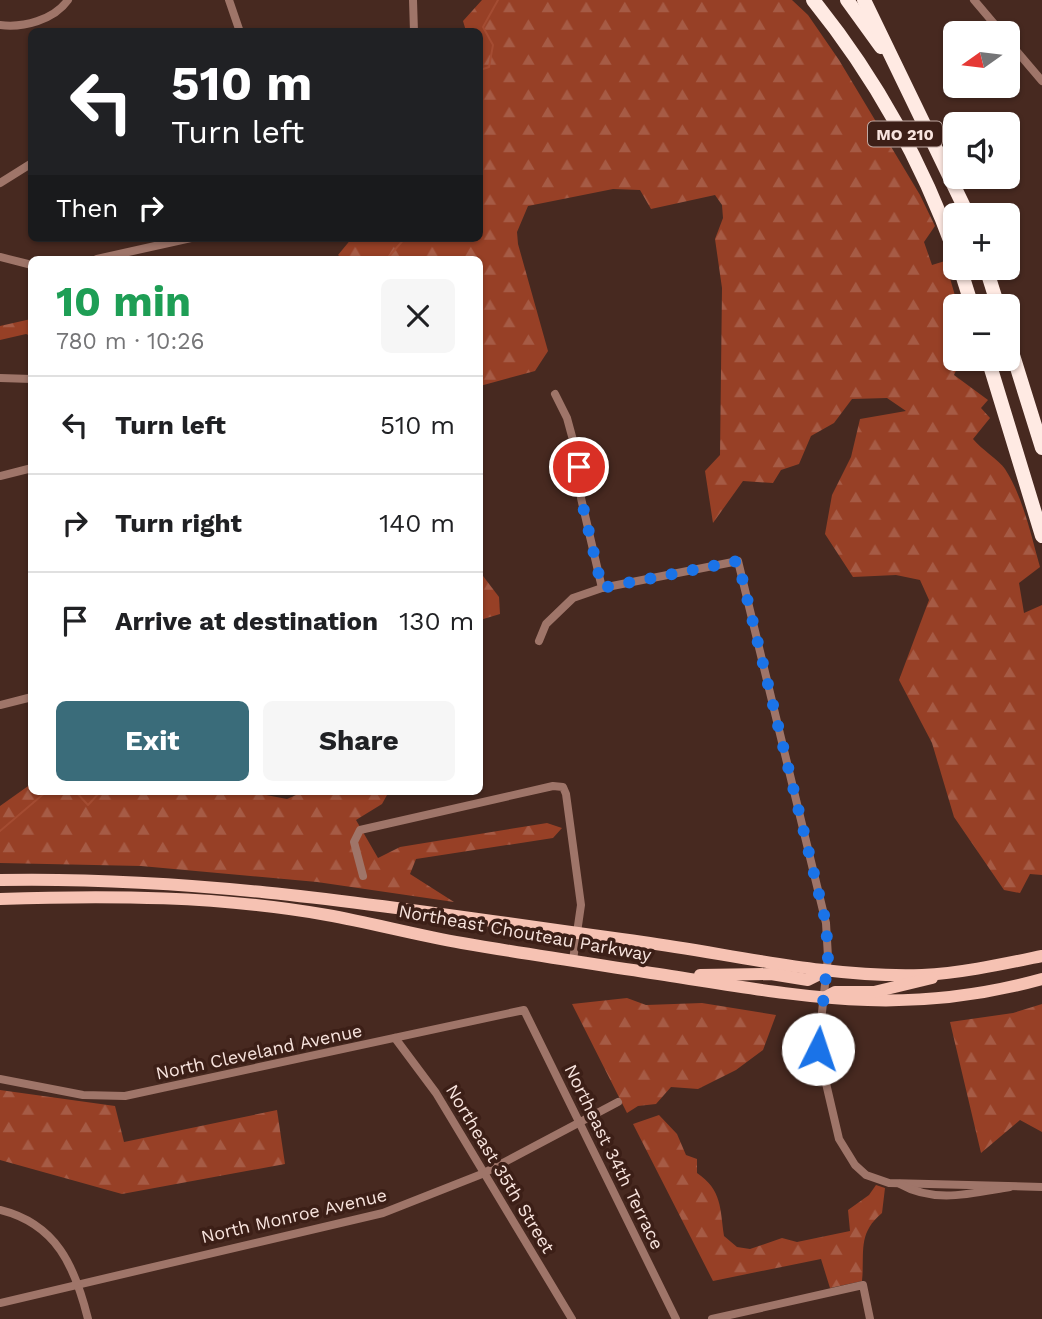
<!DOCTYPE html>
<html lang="en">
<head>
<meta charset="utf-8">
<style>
  :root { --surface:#fff; --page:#f6f6f6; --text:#202124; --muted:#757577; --line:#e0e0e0; --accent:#3a6c7a }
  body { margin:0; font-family:"Work Sans",sans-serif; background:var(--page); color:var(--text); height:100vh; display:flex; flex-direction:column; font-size:26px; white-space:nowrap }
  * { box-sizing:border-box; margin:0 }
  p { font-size:23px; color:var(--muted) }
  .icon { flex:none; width:38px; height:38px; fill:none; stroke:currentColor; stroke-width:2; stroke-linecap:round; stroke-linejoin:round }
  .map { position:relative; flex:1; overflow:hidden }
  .sheet { position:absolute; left:28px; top:256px; width:455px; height:539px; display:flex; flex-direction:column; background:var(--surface); border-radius:10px; box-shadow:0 2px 5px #0004 }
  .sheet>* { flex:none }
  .guide { position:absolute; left:28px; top:28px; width:455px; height:214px; border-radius:10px; box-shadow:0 2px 5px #0004; background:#202124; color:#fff; overflow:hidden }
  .needle { width:46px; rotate:256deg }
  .tools { position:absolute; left:943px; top:21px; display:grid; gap:14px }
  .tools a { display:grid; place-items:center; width:77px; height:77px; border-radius:10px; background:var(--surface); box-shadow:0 2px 5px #0004; font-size:35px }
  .pin { position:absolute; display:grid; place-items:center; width:60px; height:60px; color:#fff; margin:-30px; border:4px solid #fff; border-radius:50%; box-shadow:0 2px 7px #0007 }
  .me { position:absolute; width:77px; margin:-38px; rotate:4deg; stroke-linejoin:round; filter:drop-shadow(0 0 5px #0008) }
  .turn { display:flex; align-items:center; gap:24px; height:147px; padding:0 28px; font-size:32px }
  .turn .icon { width:91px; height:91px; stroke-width:2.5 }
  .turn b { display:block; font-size:49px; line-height:60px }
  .then { display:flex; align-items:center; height:66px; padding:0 28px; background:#0003; gap:14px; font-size:26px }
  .round { display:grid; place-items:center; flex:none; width:74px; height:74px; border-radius:10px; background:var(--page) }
  .overview { display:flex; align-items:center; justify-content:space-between; height:119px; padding:0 28px }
  h1 { font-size:42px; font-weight:700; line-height:52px; color:#1e9e55 }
  .button { display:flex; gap:14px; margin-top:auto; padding:14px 28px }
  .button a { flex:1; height:80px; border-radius:10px; background:var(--accent); color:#fff; font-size:28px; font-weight:700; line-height:80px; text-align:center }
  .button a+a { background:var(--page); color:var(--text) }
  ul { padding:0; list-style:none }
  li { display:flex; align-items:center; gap:21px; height:98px; padding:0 28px; border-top:2px solid var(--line) }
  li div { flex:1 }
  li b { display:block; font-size:26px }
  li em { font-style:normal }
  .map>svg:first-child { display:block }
</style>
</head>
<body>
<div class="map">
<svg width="1042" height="1319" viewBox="0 0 1042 1319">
  <defs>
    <pattern id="forest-firs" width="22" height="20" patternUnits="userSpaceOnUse" patternTransform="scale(1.75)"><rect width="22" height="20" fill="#974026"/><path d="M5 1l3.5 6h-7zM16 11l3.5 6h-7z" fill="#a65b45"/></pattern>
  </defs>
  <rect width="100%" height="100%" fill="#472920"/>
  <g fill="url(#forest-firs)">
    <path d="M 482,0 L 792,0 L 808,15 L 839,60 L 920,195 L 935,226 L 924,242 L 932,265 L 945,261 L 958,306 L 956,359 L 961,359 L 954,375 L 988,400 L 981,408 L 990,418 L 973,439 C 981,449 999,460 1005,469 C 1023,497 1031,535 1040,567 L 1019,583 L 1024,613 L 1042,605 L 1042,875 L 1030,874 L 1020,893 L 1004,890 L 954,817 L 932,743 L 899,680 L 929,600 L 920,580 L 896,575 L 853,577 L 825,534 L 832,495 L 851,457 L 860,419 L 906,411 L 887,398 L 852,399 L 834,423 L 811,436 L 799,464 L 781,470 L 773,483 L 743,481 L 713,523 L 705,471 L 720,455 L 722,288 L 715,239 L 723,218 L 722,205 L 715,195 L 651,209 L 640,190 L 613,189 L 528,206 L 517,232 L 518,244 L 548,351 L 535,371 L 480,386 L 480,259 L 364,259 L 365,256 L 343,259 L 338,255 L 352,238 L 480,238 L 480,32 L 466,31 L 463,21 Z"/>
    <polygon points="31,319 31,336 26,334 0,340 0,326"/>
    <polygon points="480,572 499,597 500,614 480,620"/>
    <polygon points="31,784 32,791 264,791 266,795 287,799 305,791 383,791 387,795 382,804 356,820 378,858 400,847 547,823 562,828 553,838 416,859 410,874 454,902 317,882 141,866 0,863 0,806"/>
    <polygon points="627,998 646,1005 702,1003 776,1015 763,1050 736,1070 698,1089 671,1087 656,1104 638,1106 627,1113 572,1004"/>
    <polygon points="1042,1004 1042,1132 1020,1120 981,1153 950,1022 1013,1013"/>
    <polygon points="0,1090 115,1106 124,1142 277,1110 285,1164 122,1194 0,1160"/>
    <path d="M 659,1115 L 677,1134 L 686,1155 L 697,1159 L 697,1173 C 722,1190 720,1208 724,1236 L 737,1247 L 750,1249 L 782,1238 L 797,1242 L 850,1231 L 848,1210 L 869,1195 L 876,1185 L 885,1188 L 882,1213 C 857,1234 865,1252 862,1281 L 830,1288 L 821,1259 L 713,1281 L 633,1124 Z"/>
  </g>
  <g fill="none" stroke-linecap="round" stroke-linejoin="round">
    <g stroke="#a44c32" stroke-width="2">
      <polyline points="480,70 489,67 493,45 483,27 498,0"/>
      <polyline points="387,259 405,238"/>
      <polyline points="75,791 88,805 101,791"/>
      <polyline points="0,831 47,791"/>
    </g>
    <g stroke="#9f7569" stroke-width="8">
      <polyline points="229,0 240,32"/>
      <polyline points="413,0 414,32"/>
      <polyline points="974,0 1002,33"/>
      <path d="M 0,25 C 23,28 54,20 68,0"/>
      <polyline points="1008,41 1042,81"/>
      <polyline points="0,183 32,163"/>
      <polyline points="0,257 32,265"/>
      <polyline points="97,259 191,238"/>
      <polyline points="0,378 32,379"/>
      <polyline points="555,394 567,418 579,462 581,498 602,588"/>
      <polyline points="0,476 32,468"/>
      <polyline points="539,641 546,624 573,598 602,588 738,561 826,923 828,957 818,1049 839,1139 855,1165 866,1175 889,1183 1042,1187"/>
      <polyline points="0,705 32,697"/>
      <polyline points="363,876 354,842 360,830 553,786 563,787 566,794 581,905 573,960"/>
      <polyline points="395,1038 436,1093 572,1319"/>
      <polyline points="0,1079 83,1095 125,1096 524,1010 676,1319"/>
      <path d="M 900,1184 C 935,1204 973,1193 1010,1187"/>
      <path d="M 0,1210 C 57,1224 75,1267 88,1319"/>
      <polyline points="0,1303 383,1213 482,1174 618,1102"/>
      <polyline points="712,1319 863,1285 870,1319"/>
    </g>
    <g stroke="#f6c2b3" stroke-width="12">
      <path d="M 0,880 C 220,876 427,913 643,942 C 736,955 828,978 922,975 C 962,973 1003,964 1042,956"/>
      <path d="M 0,899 C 109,895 219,896 327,915 C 372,923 416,935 462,943 C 531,955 601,965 671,976 C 806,997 905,1017 1042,979"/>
      <polyline points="700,975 771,974 808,980 826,971"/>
      <polyline points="824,998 835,992 874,992 932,978"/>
    </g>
    <g stroke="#ffeae3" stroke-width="14">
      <path d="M 813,0 C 876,78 922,161 956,256"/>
      <polyline points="847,0 881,47"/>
      <polyline points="864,0 968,215"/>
      <polyline points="960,268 972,306"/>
      <polyline points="986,268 998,306"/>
      <polyline points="1008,339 1042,448"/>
      <polyline points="988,359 1042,536"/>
    </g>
  </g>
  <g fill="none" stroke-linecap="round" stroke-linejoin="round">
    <polyline stroke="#1a73e8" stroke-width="12" stroke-dasharray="0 21.6" points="579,467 581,498 602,588 738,561 826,923 828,957 818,1049"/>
  </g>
  <g text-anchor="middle" stroke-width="7" stroke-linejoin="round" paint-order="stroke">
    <rect fill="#3c1f17" stroke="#c0a9a2" stroke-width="2" x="868" y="121.5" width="74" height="25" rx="5"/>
    <g font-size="16" font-weight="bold" fill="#f8e4de">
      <text x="905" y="140">MO 210</text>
    </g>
    <g font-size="18" fill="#f8e4de" stroke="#3c1f17">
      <text transform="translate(525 933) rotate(10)" y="6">Northeast Chouteau Parkway</text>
      <text transform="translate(259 1052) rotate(-12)" y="6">North Cleveland Avenue</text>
      <text transform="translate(614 1157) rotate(64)" y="6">Northeast 34th Terrace</text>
      <text transform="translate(500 1169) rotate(59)" y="6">Northeast 35th Street</text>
      <text transform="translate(294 1216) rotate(-13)" y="6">North Monroe Avenue</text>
    </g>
  </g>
</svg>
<div class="tools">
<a><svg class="needle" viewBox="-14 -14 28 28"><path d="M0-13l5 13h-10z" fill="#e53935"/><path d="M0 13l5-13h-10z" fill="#757577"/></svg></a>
<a><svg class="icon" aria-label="sound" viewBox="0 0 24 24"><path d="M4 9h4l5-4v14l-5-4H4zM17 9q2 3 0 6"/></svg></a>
<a>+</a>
<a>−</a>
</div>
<div class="pin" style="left:579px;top:467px;background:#d93025"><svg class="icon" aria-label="arrive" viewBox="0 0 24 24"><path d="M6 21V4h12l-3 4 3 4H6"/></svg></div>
<svg class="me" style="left:818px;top:1049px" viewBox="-20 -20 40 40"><circle r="19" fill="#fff"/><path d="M0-13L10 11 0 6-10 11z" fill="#1a73e8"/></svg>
<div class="guide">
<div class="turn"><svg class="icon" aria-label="left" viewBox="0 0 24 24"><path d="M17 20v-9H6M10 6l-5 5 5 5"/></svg><div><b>510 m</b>Turn left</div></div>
<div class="then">Then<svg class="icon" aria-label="right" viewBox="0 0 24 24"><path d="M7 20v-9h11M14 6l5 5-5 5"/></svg></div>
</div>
<section class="sheet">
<div class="overview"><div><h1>10 min</h1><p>780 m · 10:26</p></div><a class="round"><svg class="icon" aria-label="close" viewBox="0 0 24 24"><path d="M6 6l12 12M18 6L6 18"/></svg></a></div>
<ul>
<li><svg class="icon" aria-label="left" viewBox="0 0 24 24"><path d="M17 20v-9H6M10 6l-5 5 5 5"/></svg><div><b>Turn left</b></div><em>510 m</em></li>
<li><svg class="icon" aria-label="right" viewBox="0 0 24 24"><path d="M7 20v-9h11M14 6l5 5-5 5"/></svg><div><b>Turn right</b></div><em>140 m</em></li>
<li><svg class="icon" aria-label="arrive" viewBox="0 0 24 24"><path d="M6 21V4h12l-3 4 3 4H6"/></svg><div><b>Arrive at destination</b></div><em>130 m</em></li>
</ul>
<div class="button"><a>Exit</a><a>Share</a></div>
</section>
</div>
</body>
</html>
